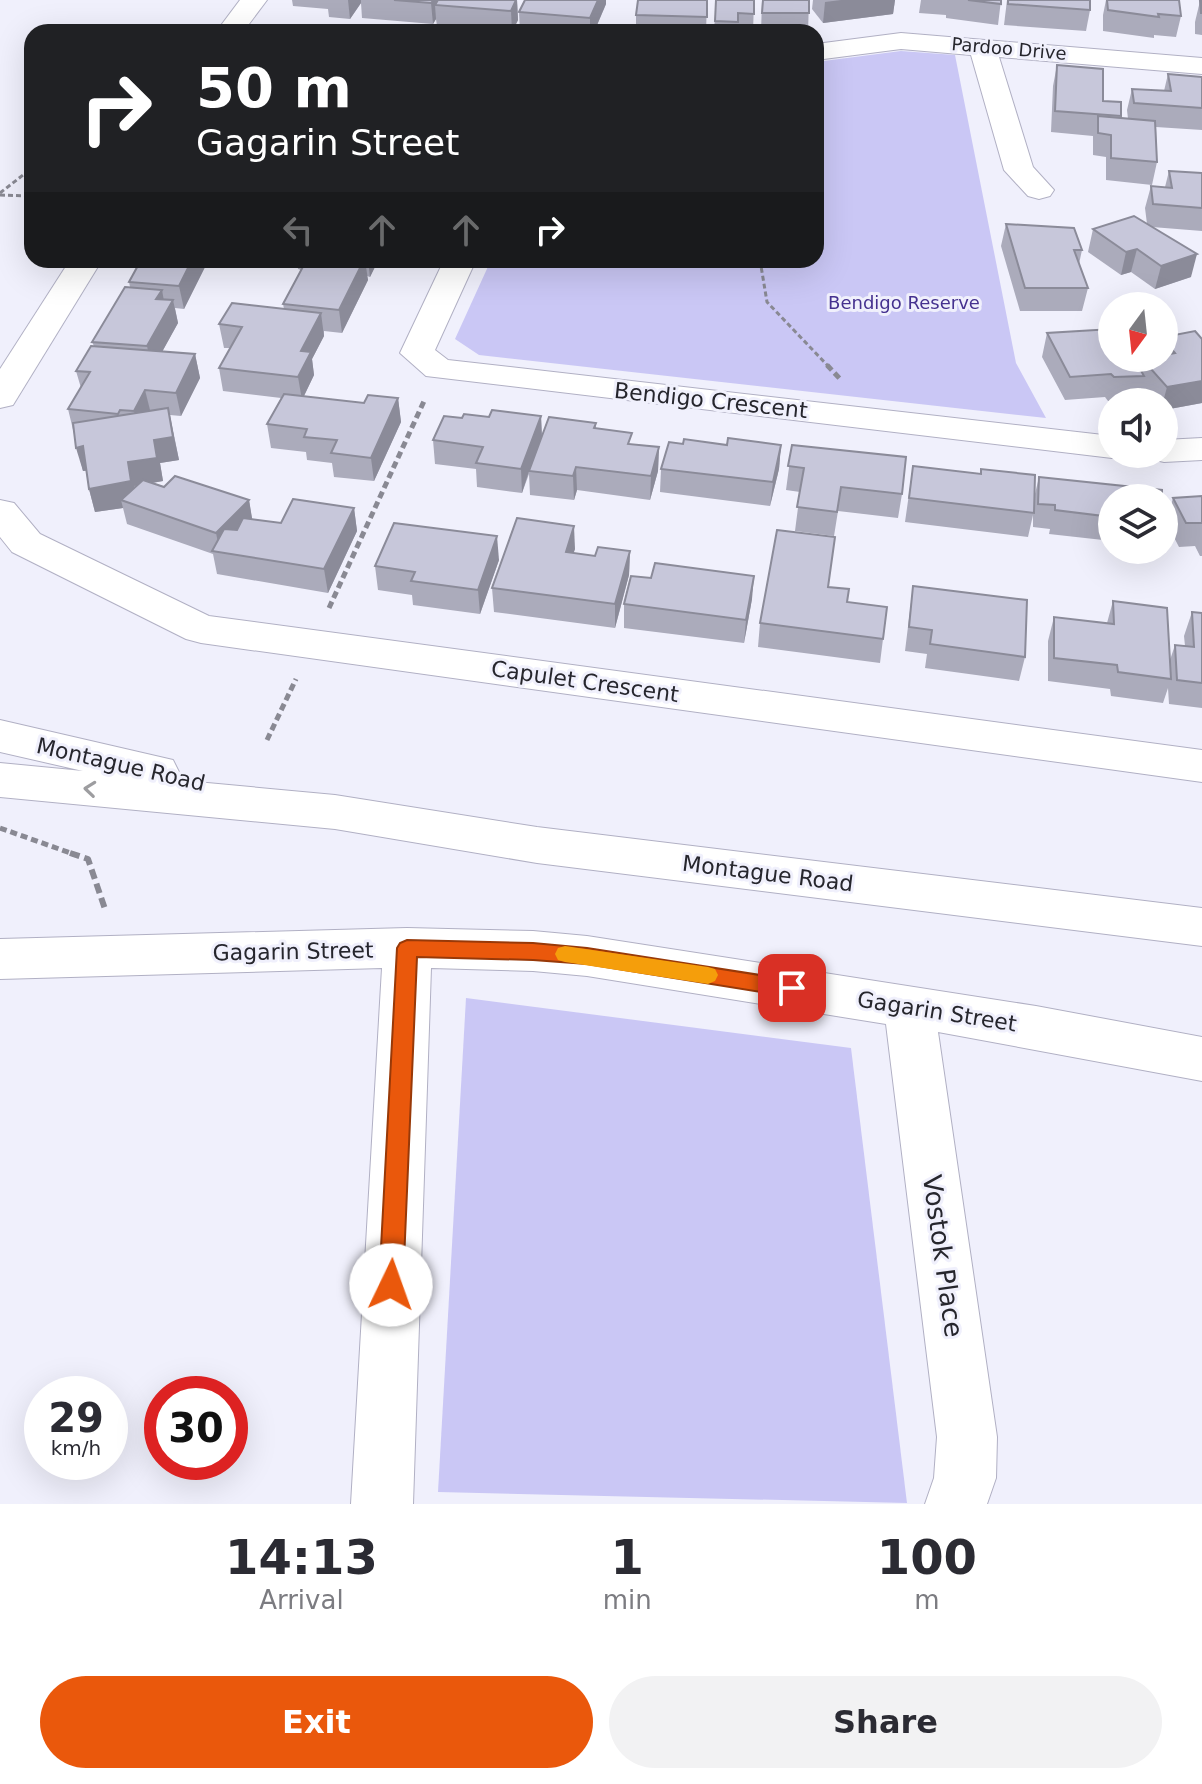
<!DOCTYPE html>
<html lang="en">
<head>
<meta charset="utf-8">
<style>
  :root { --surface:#fff; --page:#f2f2f3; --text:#2b2b33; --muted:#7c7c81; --accent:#ea580c }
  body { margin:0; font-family:"DejaVu Sans",sans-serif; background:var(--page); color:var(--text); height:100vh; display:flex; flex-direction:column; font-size:30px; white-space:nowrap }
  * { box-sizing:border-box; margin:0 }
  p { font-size:26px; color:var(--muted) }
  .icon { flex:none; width:44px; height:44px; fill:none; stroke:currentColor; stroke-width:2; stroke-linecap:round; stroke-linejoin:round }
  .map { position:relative; height:1504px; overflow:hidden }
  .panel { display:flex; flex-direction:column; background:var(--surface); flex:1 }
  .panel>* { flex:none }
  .guide { position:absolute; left:24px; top:24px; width:800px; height:244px; border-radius:24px; box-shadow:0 8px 32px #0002; background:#202124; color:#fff; overflow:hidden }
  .needle { width:52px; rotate:195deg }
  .fabs { position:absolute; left:1098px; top:292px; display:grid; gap:16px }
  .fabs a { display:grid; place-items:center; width:80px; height:80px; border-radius:50%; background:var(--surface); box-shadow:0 8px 32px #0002; font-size:40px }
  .speed { position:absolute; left:24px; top:1376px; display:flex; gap:16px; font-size:40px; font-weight:700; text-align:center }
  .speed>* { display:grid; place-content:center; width:104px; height:104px; border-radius:50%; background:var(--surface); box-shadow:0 8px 32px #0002; line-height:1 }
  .speed small { font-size:20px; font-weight:400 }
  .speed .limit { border:12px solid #d22; background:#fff; color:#111 }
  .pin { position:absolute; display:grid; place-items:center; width:68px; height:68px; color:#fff; margin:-34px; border-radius:16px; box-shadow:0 4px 12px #0006 }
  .me { position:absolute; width:88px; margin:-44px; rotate:3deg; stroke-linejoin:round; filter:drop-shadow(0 0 6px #0008) }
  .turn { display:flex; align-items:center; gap:28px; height:168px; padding:0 40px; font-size:36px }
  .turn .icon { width:104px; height:104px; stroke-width:2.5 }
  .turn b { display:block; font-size:56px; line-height:68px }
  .lanes { display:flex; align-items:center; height:76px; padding:0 40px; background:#0003; justify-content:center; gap:40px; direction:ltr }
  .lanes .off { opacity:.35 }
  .eta { display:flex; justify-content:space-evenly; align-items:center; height:136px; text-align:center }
  .eta b { font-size:48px; font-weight:700; line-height:56px }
  .cta { display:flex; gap:16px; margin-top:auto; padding:16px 40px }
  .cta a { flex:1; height:92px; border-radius:48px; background:var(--accent); color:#fff; font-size:32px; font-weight:700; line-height:92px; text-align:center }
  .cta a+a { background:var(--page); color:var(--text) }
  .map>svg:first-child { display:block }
</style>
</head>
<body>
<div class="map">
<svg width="1202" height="1504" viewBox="0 0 1202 1504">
  <rect width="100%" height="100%" fill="#f0f0fc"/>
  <g fill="#cac7f5">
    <polygon points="901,51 955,55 1016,363 1046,418 479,355 455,339 491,260 816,260 816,62"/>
    <polygon points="466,998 851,1048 907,1503 438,1492"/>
  </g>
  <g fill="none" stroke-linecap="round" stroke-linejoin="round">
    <defs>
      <g id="minor">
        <polygon points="240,0 267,0 243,32 216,32"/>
        <polygon points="901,33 1202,58 1202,74 999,57 1033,167 1054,190 1050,196 1039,199 1028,196 1004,170 971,55 901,49 816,60 816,44"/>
        <polygon points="70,260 102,260 13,405 0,408 0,369"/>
        <polygon points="444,260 476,260 435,350 448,360 1112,436 1112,454 1126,454 1112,458 426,376 400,353"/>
        <polygon points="1202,438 1202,460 1164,462 1151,459 1148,454 1164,454 1164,440"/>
        <polygon points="0,500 14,503 40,534 209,616 1202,750 1202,782 201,643 186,639 12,552 0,537"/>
        <polygon points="407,928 533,931 587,936 1036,1006 1202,1037 1202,1081 938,1032 997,1437 996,1478 987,1504 925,1504 934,1478 937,1437 886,1024 587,976 533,971 431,968 413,1504 351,1504 382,968 0,979 0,939"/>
      </g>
      <polygon id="major" points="0,720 173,760 179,772 175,780 335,795 537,827 1202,908 1202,946 537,863 335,829 0,797 0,763 83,771 0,752"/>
    </defs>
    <use href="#minor" stroke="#b1b0c4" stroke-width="2"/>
    <use href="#major" stroke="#b1b0c4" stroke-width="2"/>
    <g stroke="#898993" stroke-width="3" stroke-dasharray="5 3" stroke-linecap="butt">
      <polyline points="0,193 32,168"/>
      <polyline points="0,195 32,196"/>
      <polyline points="760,260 767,302 829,367"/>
    </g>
    <g stroke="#898993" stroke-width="5" stroke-dasharray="7 4" stroke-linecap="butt">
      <polyline points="827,365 842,381"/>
      <polyline points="329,608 425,399"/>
      <polyline points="267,740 296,679"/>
      <polyline points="0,828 76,855"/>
    </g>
    <polyline stroke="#898993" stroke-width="6" stroke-dasharray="10 5" stroke-linecap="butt" points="70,853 88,859 106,912"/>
    <use href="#minor" fill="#fff" fill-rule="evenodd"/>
    <use href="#major" fill="#fff" fill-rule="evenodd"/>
  </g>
  <g fill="#ababbb">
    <polygon points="292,0 517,0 518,20 512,32 437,26 436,19 433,24 362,18 361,3 350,19 329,17 328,9 293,6"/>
    <polygon points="707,0 706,32 636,32 636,15"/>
    <polygon points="716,0 754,0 753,32 714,32"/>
    <polygon points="762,0 809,0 808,32 761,32"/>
    <polygon points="813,0 895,0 893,14 823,23 812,9"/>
    <polygon points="921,0 1001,0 998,25 946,18 946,15 919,13"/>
    <polygon points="1007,0 1090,0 1090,10 1086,31 1004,25"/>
    <polygon points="1106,0 1179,0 1181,16 1176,37 1154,35 1154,38 1103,31 1103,15"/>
    <polygon points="1200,1 1202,1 1202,35 1195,34 1195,22"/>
    <polygon points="606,4 594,32 520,32 519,12"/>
    <polygon points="1057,65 1103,101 1121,102 1121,118 1128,119 1127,110 1132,89 1164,91 1168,74 1202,77 1202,130 1156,127 1157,162 1152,185 1106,180 1106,157 1093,155 1093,136 1051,132 1053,86"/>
    <polygon points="1169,171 1202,173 1202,231 1152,227 1191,277 1155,289 1131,272 1121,275 1088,252 1093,229 1147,224 1145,208 1151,186 1165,187"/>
    <polygon points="1006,224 1082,250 1079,264 1088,288 1082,311 1020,311 1001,246"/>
    <polygon points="141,260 203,260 205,267 184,309 175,308 178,323 162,352 195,354 200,378 181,416 170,415 179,460 160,463 163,481 152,483 164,487 249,500 252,519 281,523 354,508 357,531 328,593 217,574 213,554 127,524 123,508 95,512 89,489 86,471 83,471 68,409 81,388 76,371 94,346 92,342 130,287 129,282"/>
    <polygon points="297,260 378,260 370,277 367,276 368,280 342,333 324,331 324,336 312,359 314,375 304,396 364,403 398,398 401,422 374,481 334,477 332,463 307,460 306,452 271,448 267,424 281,398 223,391 219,368 230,348 224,348 219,324 284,309 283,304 301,270 298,269"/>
    <polygon points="1047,333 1139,368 1142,359 1164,358 1164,337 1202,339 1202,403 1164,410 1164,402 1153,402 1140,388 1137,399 1108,401 1105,397 1065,400 1042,357"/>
    <polygon points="541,416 542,436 596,423 596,429 631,444 659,447 658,471 650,500 577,490 574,500 530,495 529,474 522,493 477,487 476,469 435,464 433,440 462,418"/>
    <polygon points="683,444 781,445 779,469 770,506 660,492 661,469"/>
    <polygon points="792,445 902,494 898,518 838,511 834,536 795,531 800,492 786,490"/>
    <polygon points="913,466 980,474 981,469 1034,498 1039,477 1112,498 1112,541 1049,534 1050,529 1033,527 1033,515 1028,537 905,522"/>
    <polygon points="1202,496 1202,556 1200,556 1195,546 1179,547 1166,522 1173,498"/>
    <polygon points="575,549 573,553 595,556 630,551 629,575 615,628 494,612 492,588"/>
    <polygon points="499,560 480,614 413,605 412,595 378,590 375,566"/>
    <polygon points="651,578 752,599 744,643 624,628 624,604"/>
    <polygon points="913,586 1025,657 1019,681 925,668 927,654 905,651"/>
    <polygon points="828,587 883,639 880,663 758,647 760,623"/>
    <polygon points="1113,601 1170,660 1175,645 1185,646 1184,636 1192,612 1202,613 1202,708 1169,704 1168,688 1163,703 1111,696 1110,689 1048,681 1048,641 1054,617 1107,623"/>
  </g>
  <g fill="#8b8b99">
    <polygon points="348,0 361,0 361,3 350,19"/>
    <polygon points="434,0 448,0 435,5 436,19 433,24 431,3"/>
    <polygon points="517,0 518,20 512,32 511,11"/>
    <polygon points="598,0 606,0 606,4 594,32 590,32 590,18"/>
    <polygon points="841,0 895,0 893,14 823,23 825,2"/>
    <polygon points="1137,249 1131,272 1121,275 1126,252"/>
    <polygon points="1197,254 1191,277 1155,289 1161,266"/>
    <polygon points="192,260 203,260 205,267 184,309 179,286"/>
    <polygon points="364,260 365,260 368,280 342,333 339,310"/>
    <polygon points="368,260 378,260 378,261 370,277"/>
    <polygon points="162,290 166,312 173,300 178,323 152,370 147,346 156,299"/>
    <polygon points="321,313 324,336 312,359 314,375 302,400 298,377 301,351"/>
    <polygon points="195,354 200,378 181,416 176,393"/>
    <polygon points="1202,381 1202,403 1164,410 1164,402 1163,402 1167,387"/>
    <polygon points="145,390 151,414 140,435 134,411"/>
    <polygon points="398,398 401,422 374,481 371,458"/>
    <polygon points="168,408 179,460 160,463 163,481 134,486 137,505 121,500 123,508 95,512 89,489 128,462 154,440"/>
    <polygon points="541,416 542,440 529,471 522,493 521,469"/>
    <polygon points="781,445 779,469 770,506 773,482"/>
    <polygon points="83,446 90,470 83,471 76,448"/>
    <polygon points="659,447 658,471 650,500 651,476"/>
    <polygon points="576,467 577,490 574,500 573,476"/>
    <polygon points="249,500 253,524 220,552 216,533"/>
    <polygon points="354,508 357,531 328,593 324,569"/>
    <polygon points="574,526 575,549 566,576 566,552"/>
    <polygon points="497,536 499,560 480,614 478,590"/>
    <polygon points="630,551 629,575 615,628 615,604"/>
    <polygon points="754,576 752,599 744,643 746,620"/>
  </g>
  <g fill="#c7c7da" stroke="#8b8b99" stroke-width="2">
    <polygon points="394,0 434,0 431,3"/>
    <polygon points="438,0 516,0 511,11 435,5"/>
    <polygon points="525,0 598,0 590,18 519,12"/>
    <polygon points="638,0 707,0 707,17 636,15"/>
    <polygon points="716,0 754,0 754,14 738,13 738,22 715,21"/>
    <polygon points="763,0 809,0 809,13 762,13"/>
    <polygon points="968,0 1001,0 1001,4"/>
    <polygon points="1008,0 1090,0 1090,10 1008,4"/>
    <polygon points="1107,0 1179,0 1181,16 1158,14 1159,17 1108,10"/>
    <polygon points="1200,1 1202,1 1202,13 1201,13"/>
    <polygon points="1057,65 1103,69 1103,101 1121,102 1121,116 1055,111"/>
    <polygon points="1168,74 1202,77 1202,108 1134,103 1132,89 1171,91"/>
    <polygon points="1098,116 1155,121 1157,162 1111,158 1111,135 1098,133"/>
    <polygon points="1169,171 1202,173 1202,208 1153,204 1151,186 1172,188"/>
    <polygon points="1134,216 1197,254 1161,266 1137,249 1126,252 1093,229"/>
    <polygon points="1006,224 1074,228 1082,250 1074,250 1088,288 1025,288"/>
    <polygon points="141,260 192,260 179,286 129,282"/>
    <polygon points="326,260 364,260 339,310 283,304 306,261 325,263"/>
    <polygon points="125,287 162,290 156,299 173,300 147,346 92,342"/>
    <polygon points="232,303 321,313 301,351 311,352 298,377 219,368 242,327 219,324"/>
    <polygon points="1112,329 1112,358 1134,358 1144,376 1114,377 1111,374 1070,377 1047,333"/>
    <polygon points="1195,331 1202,339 1202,381 1167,387 1142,359 1164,358 1164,355 1175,353 1164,340 1164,337"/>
    <polygon points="91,346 195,354 176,393 145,390 134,411 120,410 118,414 68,409 90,372 76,371"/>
    <polygon points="284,394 364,403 368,395 398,398 371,458 331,453 337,440 304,437 307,429 267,424"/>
    <polygon points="168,408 173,437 154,440 157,458 128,462 131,481 89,489 83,446 76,448 73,423"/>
    <polygon points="492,410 541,416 521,469 476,463 483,447 433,440 444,416 462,418 464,414 489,417"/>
    <polygon points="549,417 596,423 594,428 632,433 628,444 659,447 651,476 576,467 573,476 529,471"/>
    <polygon points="728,438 781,445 773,482 661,469 669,442 683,444 684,439 727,445"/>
    <polygon points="792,445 906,457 902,494 841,487 837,512 797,507 804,468 788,466"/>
    <polygon points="913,466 981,474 981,469 1035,475 1034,513 909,498"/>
    <polygon points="175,476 249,500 216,533 121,500 143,480 164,487"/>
    <polygon points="1039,477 1162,490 1162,498 1112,498 1112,517 1055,510 1055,505 1038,504"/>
    <polygon points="1202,496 1202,523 1186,523 1173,498"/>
    <polygon points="293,499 354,508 324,569 212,551 224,529 237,530 243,518 281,523"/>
    <polygon points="517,518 574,526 566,552 595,556 598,547 630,551 615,604 492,588"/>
    <polygon points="394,523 497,536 478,590 411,581 415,572 375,566"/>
    <polygon points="777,530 835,537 828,587 849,589 847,602 887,607 883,639 760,623"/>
    <polygon points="655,563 754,576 746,620 624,604 631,576 651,578"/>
    <polygon points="913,586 1027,600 1025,657 930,644 932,630 909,627"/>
    <polygon points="1113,601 1167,608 1171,679 1118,672 1117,665 1054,658 1054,617 1114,624"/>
    <polygon points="1192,612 1202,613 1202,683 1177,680 1175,645 1194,647"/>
  </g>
  <defs><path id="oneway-chevron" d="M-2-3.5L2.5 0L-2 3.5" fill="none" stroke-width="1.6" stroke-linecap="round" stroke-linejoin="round" transform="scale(2)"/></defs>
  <use stroke="#9d9da0" href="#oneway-chevron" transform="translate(90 789) rotate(-174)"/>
  <polygon fill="#ea580c" stroke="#983908" stroke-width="2" points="407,940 533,943 587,948 792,980 799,982 802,988 799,994 792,997 587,964 533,960 417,957 403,1285 399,1292 391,1296 383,1292 379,1285 397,948 400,943"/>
  <polygon fill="#f59e0b" points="565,946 708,967 715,969 718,975 715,981 708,984 565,962 558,960 555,954 558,948"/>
  <g text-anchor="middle" stroke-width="6" stroke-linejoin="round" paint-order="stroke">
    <g font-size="18" fill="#26262d" stroke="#f0f0fc">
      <text transform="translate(1009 49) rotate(5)" y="6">Pardoo Drive</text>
    </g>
    <g font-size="18" fill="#45318f" stroke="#f0f0fc">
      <text x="904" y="309">Bendigo Reserve</text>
    </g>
    <g font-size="22" fill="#26262d" stroke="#f0f0fc">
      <text transform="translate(711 400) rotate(6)" y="8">Bendigo Crescent</text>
      <text transform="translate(585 681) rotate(8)" y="8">Capulet Crescent</text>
      <text transform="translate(121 764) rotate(13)" y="8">Montague Road</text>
      <text transform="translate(768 873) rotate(7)" y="8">Montague Road</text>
      <text transform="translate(293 951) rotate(-1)" y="8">Gagarin Street</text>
      <text transform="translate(937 1011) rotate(9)" y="8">Gagarin Street</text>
    </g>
    <g font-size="26" fill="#26262d" stroke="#f0f0fc">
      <text transform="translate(943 1256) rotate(82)" y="9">Vostok Place</text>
    </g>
  </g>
</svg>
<div class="fabs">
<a><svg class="needle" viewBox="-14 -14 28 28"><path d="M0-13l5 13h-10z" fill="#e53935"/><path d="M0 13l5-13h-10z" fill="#7c7c81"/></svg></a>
<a><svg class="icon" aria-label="sound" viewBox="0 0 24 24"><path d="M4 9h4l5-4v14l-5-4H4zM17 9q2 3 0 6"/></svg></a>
<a><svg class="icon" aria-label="layers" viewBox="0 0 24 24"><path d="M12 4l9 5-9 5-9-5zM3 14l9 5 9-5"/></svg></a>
</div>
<div class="speed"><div>29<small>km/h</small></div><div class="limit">30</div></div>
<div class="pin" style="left:792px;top:988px;background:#d93025"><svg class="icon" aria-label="arrive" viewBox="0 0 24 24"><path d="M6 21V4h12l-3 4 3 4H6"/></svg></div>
<svg class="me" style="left:391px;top:1285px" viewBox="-20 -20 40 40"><circle r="19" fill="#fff"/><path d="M0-13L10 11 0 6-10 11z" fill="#ea580c"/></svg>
<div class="guide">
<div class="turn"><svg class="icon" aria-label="right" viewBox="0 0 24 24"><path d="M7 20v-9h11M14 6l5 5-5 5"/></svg><div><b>50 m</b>Gagarin Street</div></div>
<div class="lanes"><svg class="icon off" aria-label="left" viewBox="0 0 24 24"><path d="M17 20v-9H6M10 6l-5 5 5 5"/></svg><svg class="icon off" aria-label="ahead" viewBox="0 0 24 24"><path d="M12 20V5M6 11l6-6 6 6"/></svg><svg class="icon off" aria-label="ahead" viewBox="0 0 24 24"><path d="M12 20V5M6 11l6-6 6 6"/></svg><svg class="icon" aria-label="right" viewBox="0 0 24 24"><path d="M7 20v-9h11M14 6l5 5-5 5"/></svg></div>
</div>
</div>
<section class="panel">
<div class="eta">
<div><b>14:13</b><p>Arrival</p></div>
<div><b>1</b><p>min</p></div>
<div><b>100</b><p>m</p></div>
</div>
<div class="cta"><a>Exit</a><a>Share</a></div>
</section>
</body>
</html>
